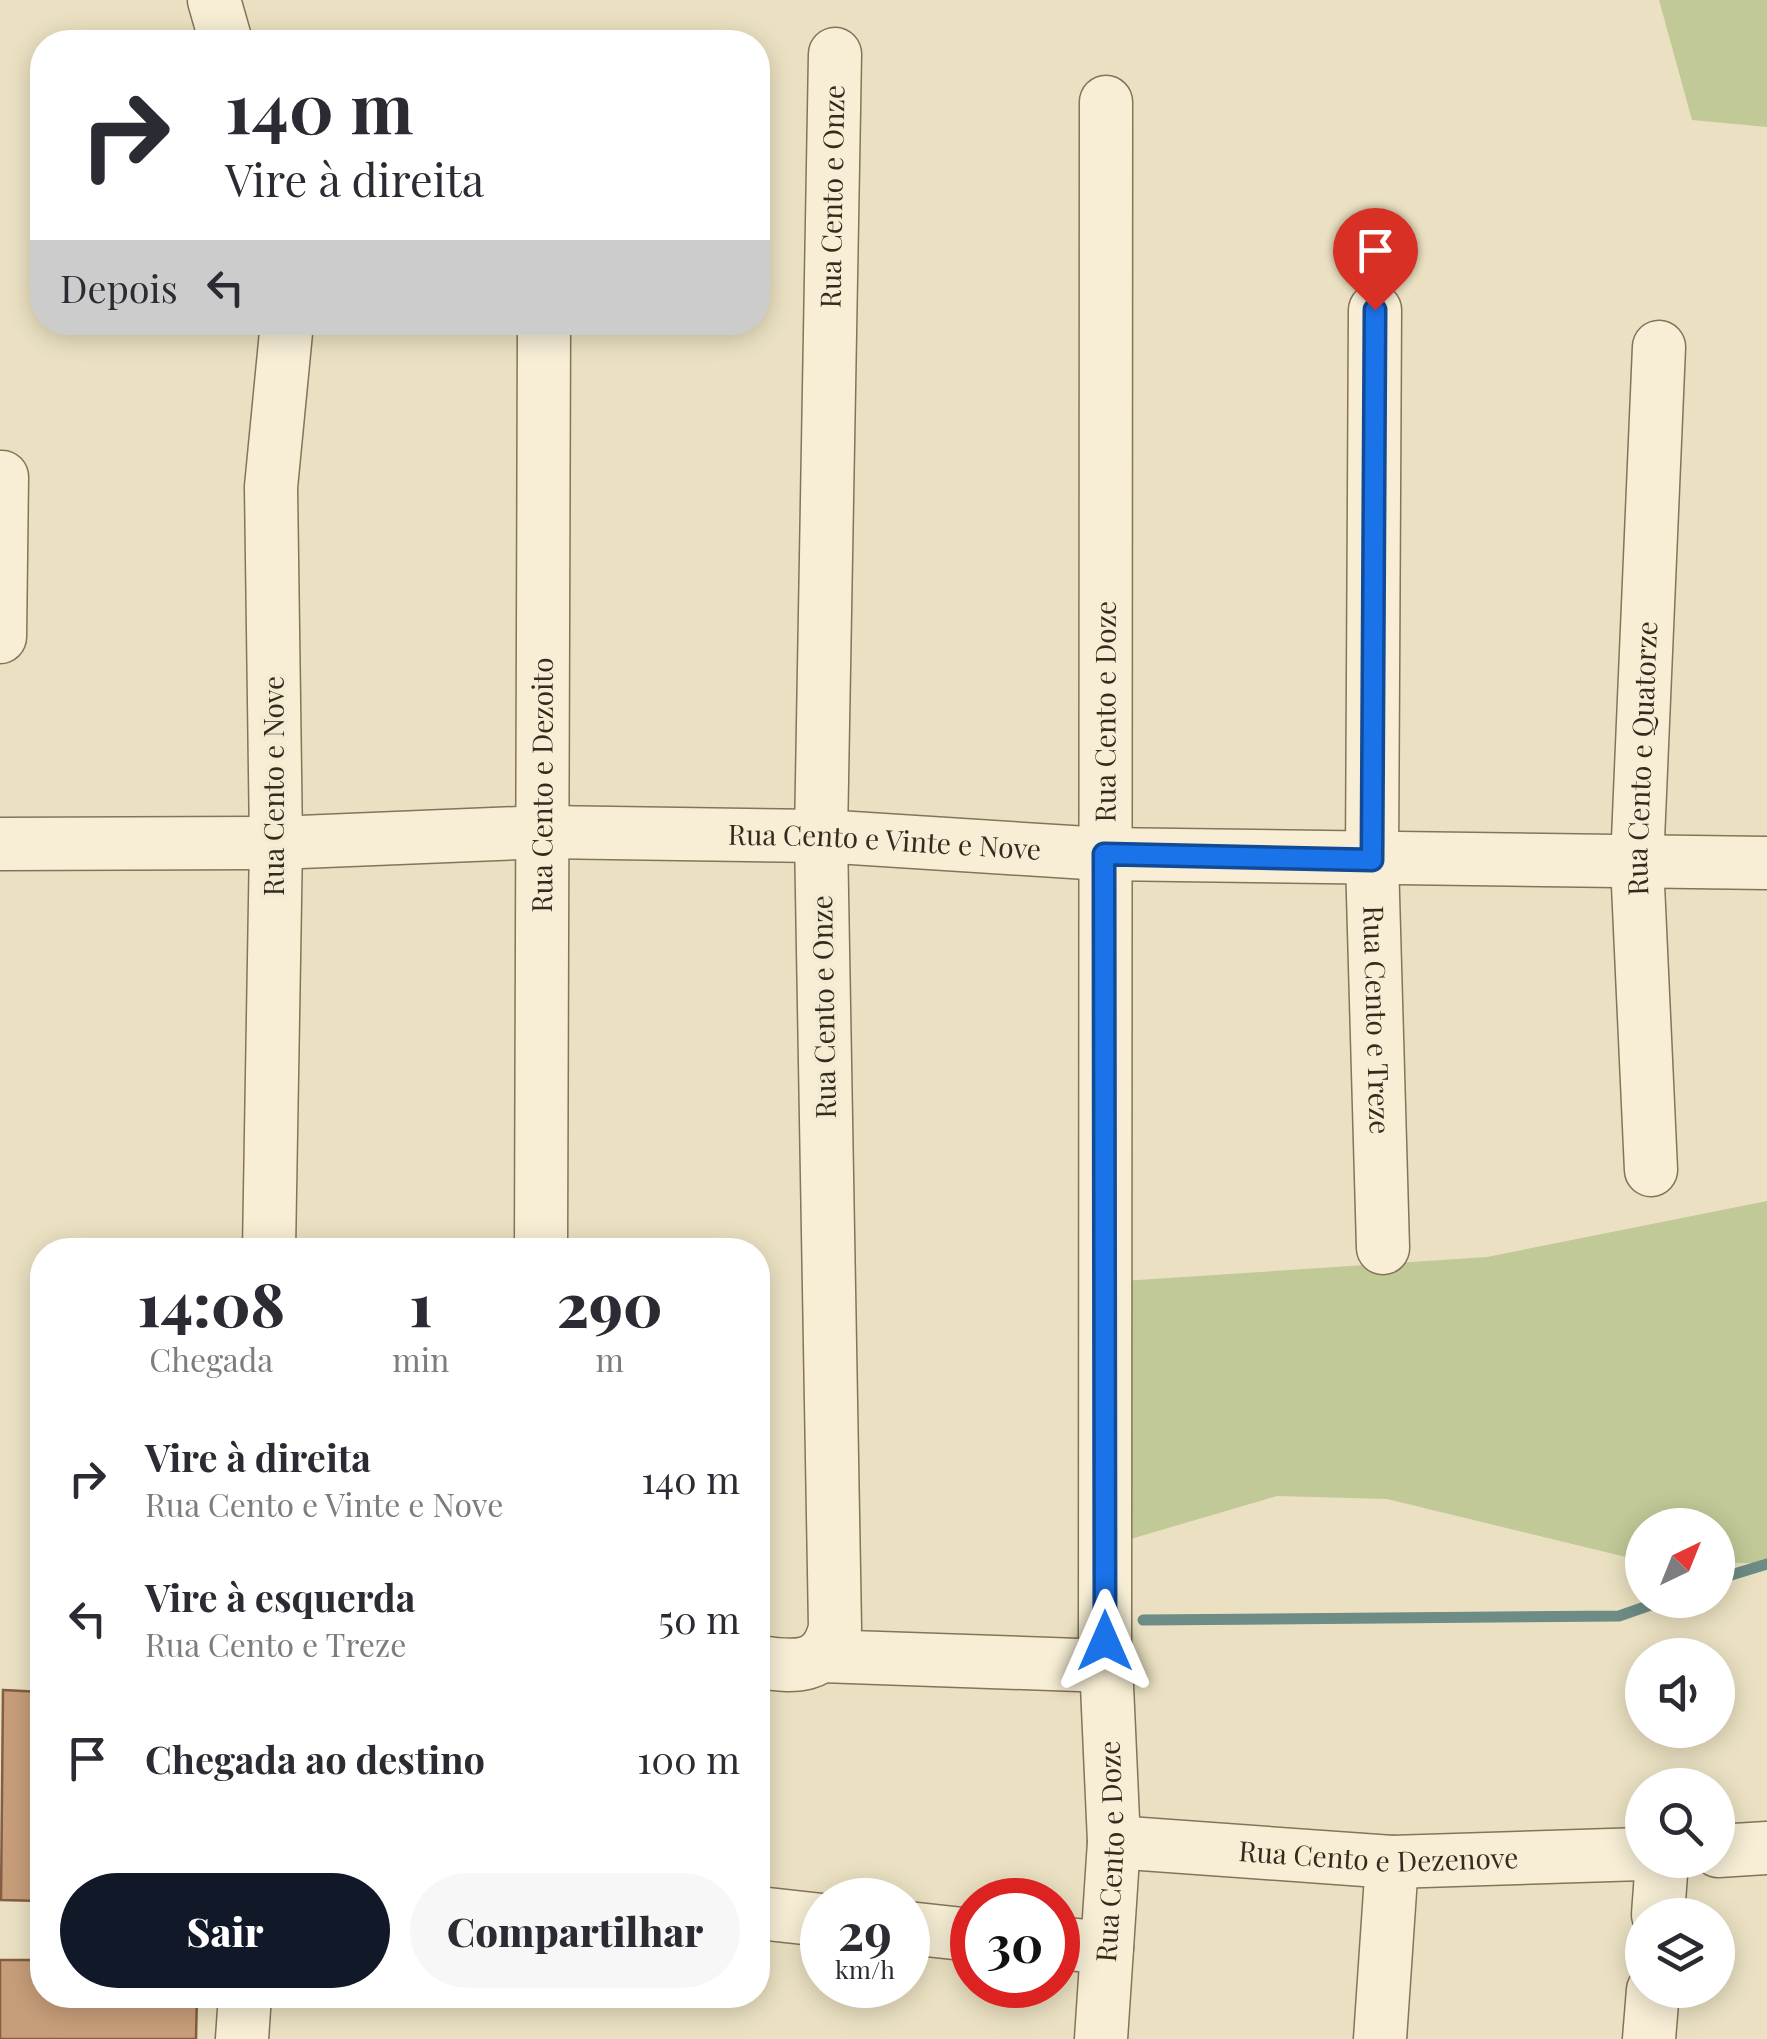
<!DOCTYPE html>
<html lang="pt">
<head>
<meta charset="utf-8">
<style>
  :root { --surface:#fff; --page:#f7f7f7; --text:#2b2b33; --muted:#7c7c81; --accent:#111827 }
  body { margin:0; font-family:"Playfair Display",serif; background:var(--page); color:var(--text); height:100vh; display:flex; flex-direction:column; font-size:38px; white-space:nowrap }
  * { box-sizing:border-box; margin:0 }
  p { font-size:32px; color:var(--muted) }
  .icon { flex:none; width:55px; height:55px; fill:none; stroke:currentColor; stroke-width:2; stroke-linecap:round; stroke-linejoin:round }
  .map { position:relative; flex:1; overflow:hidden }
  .panel { position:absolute; left:30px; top:1238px; width:740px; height:770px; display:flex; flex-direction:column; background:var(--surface); border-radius:40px; box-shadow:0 5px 25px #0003 }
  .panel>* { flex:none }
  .hud { position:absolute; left:30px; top:30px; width:740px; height:305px; border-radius:40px; box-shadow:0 5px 25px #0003; background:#fff; color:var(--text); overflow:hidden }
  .needle { width:65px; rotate:43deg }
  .controls { position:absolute; left:1625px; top:1508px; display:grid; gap:20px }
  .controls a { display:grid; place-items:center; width:110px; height:110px; border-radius:50%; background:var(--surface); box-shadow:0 5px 25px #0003; font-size:50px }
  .speed { position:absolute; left:800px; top:1878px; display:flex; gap:20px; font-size:50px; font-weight:700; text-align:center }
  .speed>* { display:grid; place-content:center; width:130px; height:130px; border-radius:50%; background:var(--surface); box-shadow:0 5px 25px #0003; line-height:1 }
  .speed small { font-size:25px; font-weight:400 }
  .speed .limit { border:15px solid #d22; background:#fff; color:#111 }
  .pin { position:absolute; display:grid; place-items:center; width:85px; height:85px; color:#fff; margin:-102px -42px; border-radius:50% 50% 50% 0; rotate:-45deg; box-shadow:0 0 10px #0007 }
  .pin .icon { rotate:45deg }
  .me { position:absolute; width:110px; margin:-55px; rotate:0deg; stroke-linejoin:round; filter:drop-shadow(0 0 8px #0008) }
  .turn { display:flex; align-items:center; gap:35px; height:210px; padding:0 30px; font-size:45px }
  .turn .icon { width:130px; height:130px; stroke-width:2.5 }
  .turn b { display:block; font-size:70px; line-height:85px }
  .then { display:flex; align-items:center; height:95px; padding:0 30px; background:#0003; gap:20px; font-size:38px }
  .eta { display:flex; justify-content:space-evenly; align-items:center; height:170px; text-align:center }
  .eta b { font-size:60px; font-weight:800; line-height:70px }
  .action { display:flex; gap:20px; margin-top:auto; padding:20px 30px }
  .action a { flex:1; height:115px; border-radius:60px; background:var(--accent); color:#fff; font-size:40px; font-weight:800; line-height:115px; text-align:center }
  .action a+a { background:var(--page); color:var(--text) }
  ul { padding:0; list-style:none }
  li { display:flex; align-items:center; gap:30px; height:140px; padding:0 30px }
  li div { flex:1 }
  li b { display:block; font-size:38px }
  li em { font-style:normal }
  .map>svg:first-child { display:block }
</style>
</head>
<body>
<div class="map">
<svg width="1767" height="2039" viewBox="0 0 1767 2039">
  <rect width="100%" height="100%" fill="#ebe1c2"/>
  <g fill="#c1c997">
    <polygon points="1659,0 1767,0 1767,127 1692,120"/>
    <polygon points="1767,1201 1767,1564 1718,1562 1718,1525 1642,1525 1642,1559 1634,1559 1387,1499 1277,1496 1117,1543 1122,1281 1487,1257"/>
  </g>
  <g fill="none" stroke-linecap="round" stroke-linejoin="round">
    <g stroke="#6c8c85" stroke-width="11">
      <polyline points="1718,1579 1767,1564"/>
      <polyline points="1143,1620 1619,1616 1665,1600"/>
    </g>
  </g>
  <g fill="#c89e7a" stroke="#825e42" stroke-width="2.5">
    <polygon points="3,1690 42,1692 42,1901 1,1900"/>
    <polygon points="0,1960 42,1960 42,1995 197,1995 196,2039 0,2039"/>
  </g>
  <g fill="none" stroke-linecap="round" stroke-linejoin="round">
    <defs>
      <g id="minor">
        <polyline points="214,0 226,42"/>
        <path id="s1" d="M 1375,310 L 1372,860 L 1383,1248"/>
        <polyline points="0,637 2,477"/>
        <path id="s2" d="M 0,844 L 276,843 L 544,832 L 821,836 L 1103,854 L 1767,863"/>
        <path id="s3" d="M 1651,1170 L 1637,863 L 1659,347"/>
        <polyline points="269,1250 276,843 271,487 287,322"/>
        <path id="s4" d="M 541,1250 L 544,322"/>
        <polyline points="822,1656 1107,1666"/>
        <path id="s5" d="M 758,1662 C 794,1667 825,1671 835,1628 L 821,836 L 835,54"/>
        <path id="s6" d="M 1114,1842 L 1392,1862 L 1642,1854"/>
        <polyline points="1718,1851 1767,1848"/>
        <polyline points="758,1913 822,1920"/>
        <polyline points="1658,1915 1662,1860"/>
        <polyline points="908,1928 972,1935"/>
        <polyline points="1058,1943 1107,1948"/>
        <polyline points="242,2039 245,1995"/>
        <path id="s7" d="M 1101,2039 L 1114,1842 L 1105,1641 L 1106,102"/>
        <polyline points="1380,2039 1392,1862"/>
        <polyline points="1649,2039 1653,1990"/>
      </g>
    </defs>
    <use href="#minor" stroke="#85735a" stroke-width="55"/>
    <use href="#minor" stroke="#f7eed5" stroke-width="52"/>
  </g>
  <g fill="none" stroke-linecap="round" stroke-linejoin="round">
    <defs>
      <polyline id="route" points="1105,1641 1104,854 1372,860 1375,310"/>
    </defs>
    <use href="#route" stroke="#114b97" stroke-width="25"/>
    <use href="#route" stroke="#1a73e8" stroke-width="18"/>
  </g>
  <g text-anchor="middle" stroke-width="8" stroke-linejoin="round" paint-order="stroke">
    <g font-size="28" fill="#352a1e" stroke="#f3ebd2">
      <text dy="10" stroke="none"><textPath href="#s5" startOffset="1528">Rua Cento e Onze</textPath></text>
      <text dy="10" stroke="none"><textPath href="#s7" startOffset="1328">Rua Cento e Doze</textPath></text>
      <text dy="10" stroke="none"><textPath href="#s3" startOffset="412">Rua Cento e Quatorze</textPath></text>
      <text transform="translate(274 786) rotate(-90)" y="10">Rua Cento e Nove</text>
      <text dy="10" stroke="none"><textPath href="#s4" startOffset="465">Rua Cento e Dezoito</textPath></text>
      <text dy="10" stroke="none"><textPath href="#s2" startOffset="885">Rua Cento e Vinte e Nove</textPath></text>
      <text transform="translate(824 1007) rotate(-91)" y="10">Rua Cento e Onze</text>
      <text dy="10" stroke="none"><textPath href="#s1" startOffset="710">Rua Cento e Treze</textPath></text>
      <text dy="10" stroke="none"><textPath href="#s7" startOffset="188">Rua Cento e Doze</textPath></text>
      <text dy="10" stroke="none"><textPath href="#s6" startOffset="265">Rua Cento e Dezenove</textPath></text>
    </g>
  </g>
</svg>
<div class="controls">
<a><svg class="needle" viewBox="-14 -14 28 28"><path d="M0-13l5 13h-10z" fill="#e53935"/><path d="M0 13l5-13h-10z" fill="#7c7c81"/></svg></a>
<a><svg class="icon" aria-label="sound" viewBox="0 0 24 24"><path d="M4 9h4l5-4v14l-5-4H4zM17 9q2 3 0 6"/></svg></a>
<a><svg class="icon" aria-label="search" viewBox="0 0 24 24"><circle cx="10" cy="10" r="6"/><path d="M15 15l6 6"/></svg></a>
<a><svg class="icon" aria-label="layers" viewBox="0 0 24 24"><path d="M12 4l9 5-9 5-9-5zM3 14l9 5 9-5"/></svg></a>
</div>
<div class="speed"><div>29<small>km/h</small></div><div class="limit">30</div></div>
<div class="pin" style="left:1375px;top:310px;background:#d93025"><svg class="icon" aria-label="arrive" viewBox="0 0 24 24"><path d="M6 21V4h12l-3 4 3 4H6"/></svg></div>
<svg class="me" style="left:1105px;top:1641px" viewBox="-20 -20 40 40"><path d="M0-17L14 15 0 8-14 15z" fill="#1a73e8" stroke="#fff" stroke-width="4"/></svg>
<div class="hud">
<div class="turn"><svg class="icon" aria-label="right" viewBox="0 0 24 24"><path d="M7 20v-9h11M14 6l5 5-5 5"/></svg><div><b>140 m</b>Vire à direita</div></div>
<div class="then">Depois<svg class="icon" aria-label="left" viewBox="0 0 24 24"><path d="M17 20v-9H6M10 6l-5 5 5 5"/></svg></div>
</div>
<section class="panel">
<div class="eta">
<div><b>14:08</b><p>Chegada</p></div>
<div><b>1</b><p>min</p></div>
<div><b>290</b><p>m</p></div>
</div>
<ul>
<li><svg class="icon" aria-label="right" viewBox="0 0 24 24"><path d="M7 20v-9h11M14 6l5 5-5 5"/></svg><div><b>Vire à direita</b><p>Rua Cento e Vinte e Nove</p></div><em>140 m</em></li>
<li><svg class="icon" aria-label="left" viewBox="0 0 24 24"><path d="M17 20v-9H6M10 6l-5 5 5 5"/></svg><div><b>Vire à esquerda</b><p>Rua Cento e Treze</p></div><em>50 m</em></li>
<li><svg class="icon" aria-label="arrive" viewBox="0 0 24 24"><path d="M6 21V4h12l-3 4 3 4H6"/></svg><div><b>Chegada ao destino</b></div><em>100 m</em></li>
</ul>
<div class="action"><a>Sair</a><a>Compartilhar</a></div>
</section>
</div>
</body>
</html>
